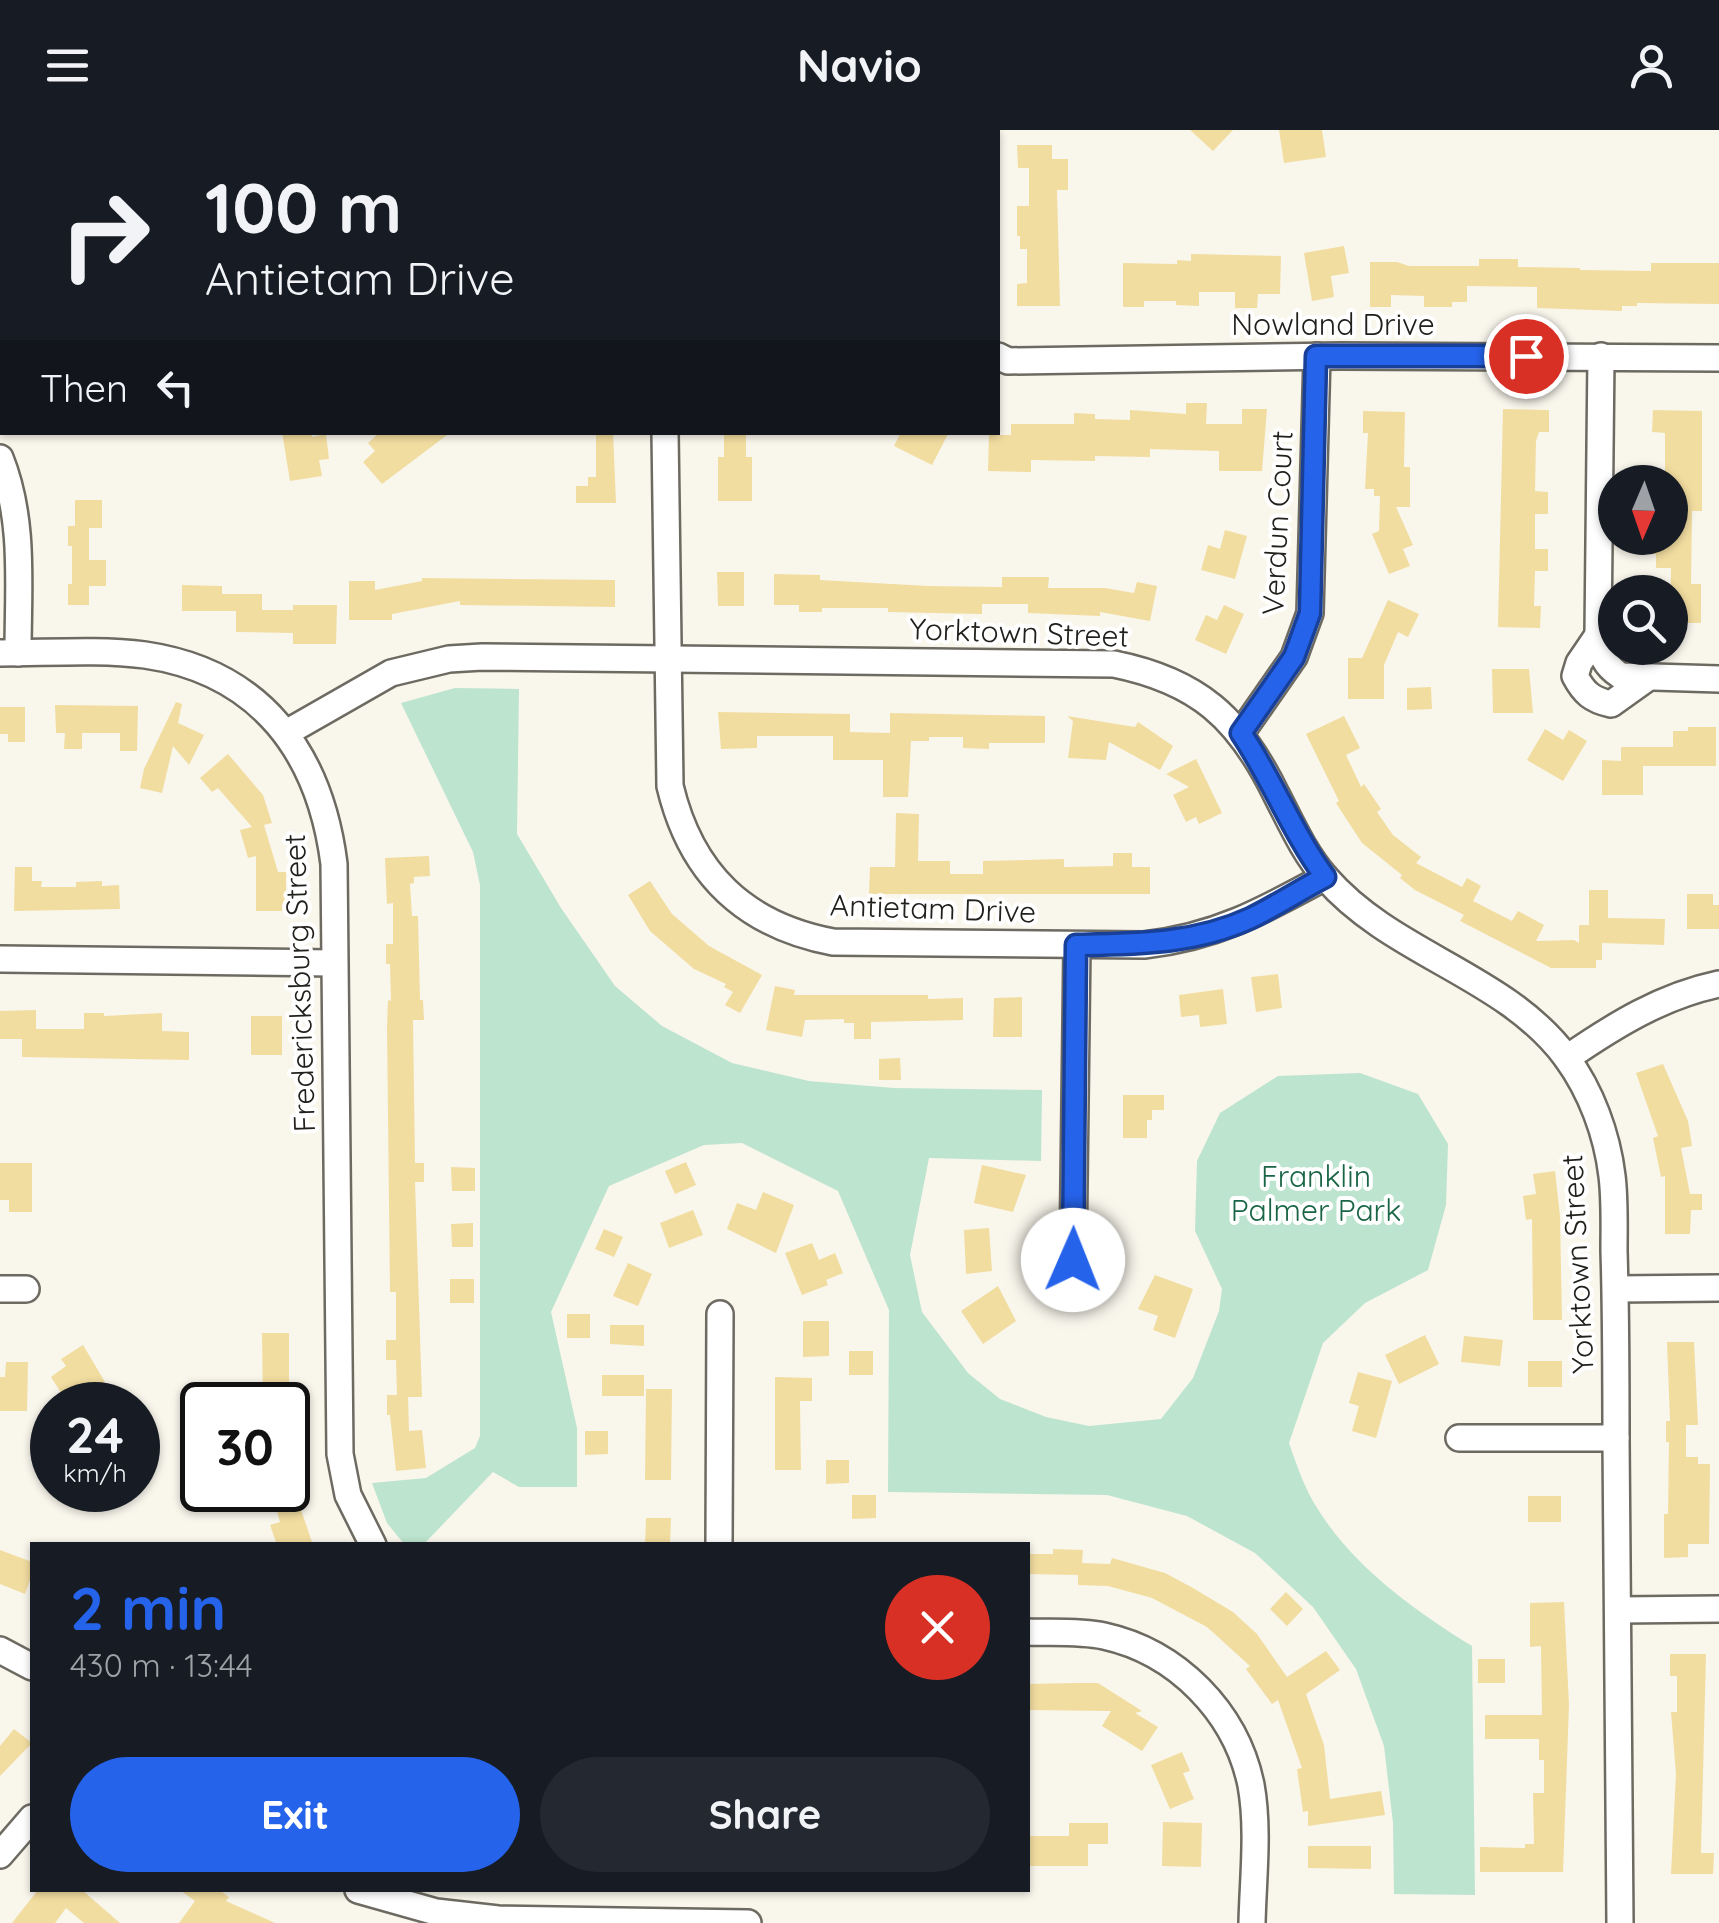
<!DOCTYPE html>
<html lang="en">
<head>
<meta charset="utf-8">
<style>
  :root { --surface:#171b24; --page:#242831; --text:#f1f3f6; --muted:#9ea1a6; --accent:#2563eb }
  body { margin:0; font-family:Quicksand,sans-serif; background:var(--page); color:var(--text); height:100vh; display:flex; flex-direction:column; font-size:38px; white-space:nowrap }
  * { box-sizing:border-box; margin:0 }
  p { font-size:32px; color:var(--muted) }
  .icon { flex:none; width:55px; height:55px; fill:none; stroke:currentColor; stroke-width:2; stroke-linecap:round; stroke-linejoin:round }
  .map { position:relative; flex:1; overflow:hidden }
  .details { position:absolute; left:30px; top:1412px; width:1000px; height:350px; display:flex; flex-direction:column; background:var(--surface); border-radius:0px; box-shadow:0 2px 8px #0004 }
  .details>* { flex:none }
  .banner { position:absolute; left:0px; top:0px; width:1000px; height:305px; box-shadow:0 2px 8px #0004; background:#171b24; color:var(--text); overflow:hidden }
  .needle { width:65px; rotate:182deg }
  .fabs { position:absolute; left:1598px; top:335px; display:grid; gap:20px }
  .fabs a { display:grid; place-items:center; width:90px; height:90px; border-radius:50%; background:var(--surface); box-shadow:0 2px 8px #0004; font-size:50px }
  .speed { position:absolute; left:30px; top:1252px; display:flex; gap:20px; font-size:50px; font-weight:700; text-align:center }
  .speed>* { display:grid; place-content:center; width:130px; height:130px; border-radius:50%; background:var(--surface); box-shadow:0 2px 8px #0004; line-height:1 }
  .speed small { font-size:25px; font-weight:400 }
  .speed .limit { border:5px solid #111; border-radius:15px; background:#fff; color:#111 }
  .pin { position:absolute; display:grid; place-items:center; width:85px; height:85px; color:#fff; margin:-42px; border:5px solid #fff; border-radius:50%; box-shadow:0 2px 10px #0007 }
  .me { position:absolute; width:110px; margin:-55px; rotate:1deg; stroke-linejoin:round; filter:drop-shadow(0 0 8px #0008) }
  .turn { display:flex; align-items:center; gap:35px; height:210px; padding:0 40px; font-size:45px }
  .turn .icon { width:130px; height:130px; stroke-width:2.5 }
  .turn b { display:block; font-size:70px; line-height:85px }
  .then { display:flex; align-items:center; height:95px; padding:0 40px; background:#0003; gap:20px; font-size:38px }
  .round { display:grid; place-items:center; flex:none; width:105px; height:105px; border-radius:52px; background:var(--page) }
  .headline { display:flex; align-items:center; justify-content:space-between; height:170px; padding:0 40px }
  h1 { font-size:60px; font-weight:700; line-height:75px; color:var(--accent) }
  .primary-button { display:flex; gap:20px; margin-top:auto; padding:20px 40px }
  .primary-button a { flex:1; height:115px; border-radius:60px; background:var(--accent); color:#fff; font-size:40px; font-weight:700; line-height:115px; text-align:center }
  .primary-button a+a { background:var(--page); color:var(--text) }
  header { display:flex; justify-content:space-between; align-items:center; height:130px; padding:0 40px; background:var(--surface); font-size:45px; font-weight:700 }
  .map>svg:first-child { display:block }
</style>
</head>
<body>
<header><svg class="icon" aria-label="menu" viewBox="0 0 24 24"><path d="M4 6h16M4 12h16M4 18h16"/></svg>Navio<svg class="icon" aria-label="person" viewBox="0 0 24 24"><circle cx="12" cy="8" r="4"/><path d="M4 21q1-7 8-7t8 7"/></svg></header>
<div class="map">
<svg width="1719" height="1793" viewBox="0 0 1719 1793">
  <rect width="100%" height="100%" fill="#f9f6ec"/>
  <path fill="#bde4cf" d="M 455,558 L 519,559 L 517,704 L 561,778 L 615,856 L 662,896 L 732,933 L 809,951 L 894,958 L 1042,960 L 1041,1031 L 929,1028 L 910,1125 L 922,1182 L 968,1243 L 1000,1269 L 1046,1287 L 1089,1296 L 1161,1289 L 1193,1248 L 1219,1181 L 1222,1159 L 1195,1101 L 1197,1031 L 1220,983 L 1278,946 L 1360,943 L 1418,964 L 1448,1014 L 1446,1075 L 1428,1140 L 1365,1173 L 1323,1213 L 1289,1313 C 1295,1330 1301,1348 1309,1364 C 1344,1430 1410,1478 1472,1516 L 1475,1765 L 1394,1764 L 1393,1693 L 1384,1616 L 1356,1539 L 1313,1477 L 1255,1423 L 1187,1386 L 1107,1365 L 888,1362 L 889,1180 L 838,1061 L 742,1013 L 704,1015 L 609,1056 L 551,1182 L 577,1298 L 577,1357 L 519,1357 L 493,1342 L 423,1415 L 405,1415 L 387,1393 L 372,1353 L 426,1348 L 475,1318 L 480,1306 L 480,755 L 473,722 L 401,573 Z"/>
  <g fill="#f2dda0">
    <polygon points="1190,0 1233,0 1213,21"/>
    <polygon points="1279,0 1322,0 1326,27 1284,33"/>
    <polygon points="1017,15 1052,15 1052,29 1068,29 1068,60 1057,60 1060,176 1017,176 1017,154 1027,153 1027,119 1020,119 1020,106 1017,106 1017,76 1029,76 1029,38 1018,38"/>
    <polygon points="1344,116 1349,143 1331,146 1334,167 1312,171 1304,123"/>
    <polygon points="1191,124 1281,126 1280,164 1258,164 1257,178 1235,178 1235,162 1199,162 1199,176 1176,175 1176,171 1144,171 1144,177 1123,177 1123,133 1177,134 1177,130 1191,131"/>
    <polygon points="1479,129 1518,129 1518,137 1580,138 1580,140 1651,141 1651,133 1719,133 1719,174 1637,173 1637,176 1622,176 1622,181 1537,178 1537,157 1467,156 1467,172 1452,172 1452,177 1424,177 1424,166 1391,165 1391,177 1370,177 1370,132 1397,132 1409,136 1479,136"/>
    <polygon points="1186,273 1207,273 1206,294 1242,294 1242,279 1267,279 1262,341 1219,341 1219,321 1150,319 1150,327 1095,326 1095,331 1031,330 1031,342 988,341 989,305 1011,305 1011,294 1074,294 1074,283 1095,284 1095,289 1130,290 1130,280 1186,284"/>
    <polygon points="1503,279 1549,280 1549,302 1539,302 1536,311 1535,361 1548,362 1548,384 1535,384 1535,419 1548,419 1548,441 1535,441 1534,476 1541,476 1540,498 1498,497"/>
    <polygon points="1653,280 1702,281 1702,381 1692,381 1691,454 1701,454 1701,493 1670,493 1671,438 1656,438 1656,424 1652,424 1652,408 1670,408 1670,352 1665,352 1665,303 1652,302"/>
    <polygon points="1363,281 1405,282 1404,337 1410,337 1410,377 1396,377 1413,415 1403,419 1410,436 1389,444 1372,404 1379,401 1380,366 1374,366 1374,359 1365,359 1368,303 1363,303"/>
    <polygon points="282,302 311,302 312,307 326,304 329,329 319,330 322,346 290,351"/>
    <polygon points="380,302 451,302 382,354 363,332 375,321 368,313"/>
    <polygon points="596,302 613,302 616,373 576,373 576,356 588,356 588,347 596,347"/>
    <polygon points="724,302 746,302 746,327 752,327 752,371 718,371 718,327 724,327"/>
    <polygon points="901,302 949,302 932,335 894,316"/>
    <polygon points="75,370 102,370 102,398 89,398 89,430 106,430 106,456 89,456 89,475 68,475 68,454 72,454 72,416 68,416 68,396 75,396"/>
    <polygon points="1225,400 1247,406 1235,449 1201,440 1208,415 1220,419"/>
    <polygon points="717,442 744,442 744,476 718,476"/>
    <polygon points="774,444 820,445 820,450 928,456 1002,457 1002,447 1049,447 1048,458 1105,458 1134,463 1137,452 1157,456 1150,491 1100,482 1100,486 1028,483 1028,474 982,474 982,484 888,482 888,478 822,478 822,482 799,482 799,475 774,475"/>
    <polygon points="422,448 615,450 615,477 460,475 460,471 392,484 392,490 349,490 349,451 375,451 375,460 422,451"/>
    <polygon points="182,455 222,456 222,464 262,464 262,480 293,480 293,475 337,475 336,514 293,514 293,503 236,502 236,481 182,481"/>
    <polygon points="1388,470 1419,484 1408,507 1398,502 1384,535 1384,569 1348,569 1348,528 1362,528"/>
    <polygon points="1224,475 1244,484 1226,524 1195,510 1206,485 1217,490"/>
    <polygon points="1492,539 1529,539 1533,583 1493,583"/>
    <polygon points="1431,557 1432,579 1407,580 1407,558"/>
    <polygon points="176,572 182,574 178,593 204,605 189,635 173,616 162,663 140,658 144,639"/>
    <polygon points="55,575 138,576 137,621 120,621 120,603 82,603 82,619 64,619 65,603 56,603"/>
    <polygon points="0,577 25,577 25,612 8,612 8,604 0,604"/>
    <polygon points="718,582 850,584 850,602 890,603 890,583 1045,586 1045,613 989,613 989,619 963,618 963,607 929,607 929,611 911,611 908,667 883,667 883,630 833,630 833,606 757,606 757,618 721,619"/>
    <polygon points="1067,586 1135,597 1138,592 1173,616 1160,640 1109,612 1106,630 1068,628 1073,591"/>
    <polygon points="1344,586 1360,618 1346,625 1361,657 1364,654 1381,679 1377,682 1393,705 1421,727 1416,733 1462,757 1467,748 1481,756 1473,771 1512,791 1518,781 1544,795 1536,811 1574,810 1579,813 1579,795 1589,795 1589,760 1608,760 1608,788 1665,789 1664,815 1602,813 1602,830 1596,830 1596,838 1551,838 1460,791 1464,785 1415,760 1400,748 1402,745 1362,713 1336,673 1339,671 1306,604"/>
    <polygon points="1688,597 1716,597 1716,636 1643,636 1643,665 1602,665 1602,630 1621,631 1621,617 1673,617 1673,601 1688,601"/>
    <polygon points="1545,599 1563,610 1569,600 1587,611 1563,651 1527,630"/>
    <polygon points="228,624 263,665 272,693 264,695 278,742 286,742 286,781 256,781 256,726 248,728 240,700 252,697 218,658 212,662 200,648"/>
    <polygon points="1196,629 1222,683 1199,694 1196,687 1186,692 1173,665 1189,657 1166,644"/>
    <polygon points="896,683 919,684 918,731 950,731 950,744 983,744 983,731 1064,729 1064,737 1113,736 1113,723 1132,723 1132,737 1150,737 1150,764 869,764 870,737 895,737"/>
    <polygon points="429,726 430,746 414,747 414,753 410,754 412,786 418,786 420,870 423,870 424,890 413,890 415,1033 424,1033 424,1052 415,1052 422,1267 408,1267 409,1301 422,1300 426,1338 396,1341 390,1285 387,1285 387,1265 397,1265 396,1230 386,1230 386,1210 396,1210 396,1162 390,1162 387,897 388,870 391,871 390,834 386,834 386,814 393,814 393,773 387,774 385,728"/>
    <polygon points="15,737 32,737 32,751 42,751 41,757 76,757 76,752 102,751 102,756 119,755 120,779 14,781"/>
    <polygon points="650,751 672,784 709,816 762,845 740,883 725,875 733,862 724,857 726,854 694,839 650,801 628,765"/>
    <polygon points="1687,764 1713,764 1713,775 1719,775 1719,799 1687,799"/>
    <polygon points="1278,844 1282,878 1256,882 1251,847"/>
    <polygon points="775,856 795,860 794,865 928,865 928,869 963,868 963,890 871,892 871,909 854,909 854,893 844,893 844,889 805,890 802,907 766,900"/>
    <polygon points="1223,859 1227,894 1200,897 1199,885 1181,887 1179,865"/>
    <polygon points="1022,867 1022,907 993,907 994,868"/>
    <polygon points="36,880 36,899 84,899 84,883 104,883 104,886 162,883 162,901 189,902 189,930 22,927 22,909 0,909 0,881"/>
    <rect x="251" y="886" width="31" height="39"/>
    <polygon points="900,928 901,950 879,950 879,929"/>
    <polygon points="1663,934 1688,991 1692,1016 1681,1018 1690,1064 1702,1064 1702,1080 1691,1080 1690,1104 1665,1104 1665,1046 1661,1047 1653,1008 1658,1006 1636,943"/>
    <polygon points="1123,965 1164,965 1164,980 1152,980 1152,990 1147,990 1147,1008 1123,1008"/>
    <polygon points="686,1032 696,1055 675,1064 665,1041"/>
    <polygon points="0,1033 32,1033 32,1082 9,1082 9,1070 0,1070"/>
    <polygon points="982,1035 1026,1045 1013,1082 974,1073"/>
    <polygon points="451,1037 475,1038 475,1061 452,1061"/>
    <polygon points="1555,1041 1560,1086 1562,1190 1533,1190 1532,1089 1526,1090 1523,1066 1536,1064 1533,1044"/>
    <polygon points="763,1062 794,1075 776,1123 727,1099 737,1073 756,1080"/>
    <polygon points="693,1080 703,1105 669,1118 660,1093"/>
    <polygon points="473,1093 473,1117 452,1117 451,1094"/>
    <polygon points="989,1098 992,1141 966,1144 964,1100"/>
    <polygon points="604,1099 623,1107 614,1127 595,1119"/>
    <polygon points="812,1113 819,1130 835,1123 843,1143 826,1150 828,1155 802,1165 785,1123"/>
    <polygon points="628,1133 652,1144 638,1176 613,1166"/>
    <polygon points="1155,1145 1193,1159 1175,1208 1153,1200 1158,1186 1138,1179"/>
    <rect x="450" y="1149" width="24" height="24"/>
    <polygon points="998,1156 1016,1191 983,1214 961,1181"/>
    <rect x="567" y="1184" width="23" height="24"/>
    <polygon points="803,1191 829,1191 829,1226 803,1227"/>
    <polygon points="610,1195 644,1195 644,1216 610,1214"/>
    <polygon points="262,1203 289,1203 289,1275 263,1275"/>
    <polygon points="1425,1205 1439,1234 1399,1254 1385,1225"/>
    <polygon points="1464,1206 1503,1210 1500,1236 1461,1232"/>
    <polygon points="1667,1212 1694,1212 1698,1295 1686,1295 1686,1327 1698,1327 1698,1334 1710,1334 1709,1414 1688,1414 1688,1427 1664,1428 1664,1384 1668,1384 1669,1312 1666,1312 1666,1291 1670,1291"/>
    <polygon points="83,1215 105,1252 69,1275 51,1247 66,1236 61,1229"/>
    <rect x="849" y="1221" width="24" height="24"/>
    <rect x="1528" y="1231" width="34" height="26"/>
    <polygon points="6,1232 28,1232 27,1281 0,1281 0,1247 5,1247"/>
    <polygon points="1358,1242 1392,1251 1376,1308 1352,1301 1359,1276 1349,1273"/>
    <rect x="602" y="1245" width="42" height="21"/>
    <polygon points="775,1247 812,1248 812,1271 800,1271 801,1340 775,1340"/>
    <polygon points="646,1259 672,1259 671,1350 645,1350"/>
    <polygon points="585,1301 608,1301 608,1324 585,1325"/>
    <polygon points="826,1330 849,1330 849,1353 826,1354"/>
    <polygon points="852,1365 876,1365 876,1388 852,1389"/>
    <rect x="1528" y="1366" width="33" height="26"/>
    <polygon points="298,1371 313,1415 277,1415 270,1395 280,1392 276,1378"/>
    <polygon points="646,1388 671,1388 670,1415 645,1415"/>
    <polygon points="1053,1419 1083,1420 1082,1433 1110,1434 1112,1428 1165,1443 1193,1458 1233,1482 1257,1504 1287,1547 1326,1521 1340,1540 1306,1564 1324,1615 1330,1669 1381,1661 1385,1685 1308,1696 1308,1681 1303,1682 1297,1639 1302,1638 1278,1570 1272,1574 1246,1539 1250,1536 1207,1497 1152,1468 1108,1456 1078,1455 1078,1445 1028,1444 1028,1424 1053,1424"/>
    <polygon points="0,1420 32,1432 32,1444 25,1464 0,1454"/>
    <polygon points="1286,1462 1303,1479 1287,1496 1270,1479"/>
    <polygon points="1564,1472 1569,1575 1563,1742 1480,1742 1480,1717 1525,1718 1525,1714 1534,1714 1533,1663 1544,1663 1544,1630 1539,1630 1539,1609 1485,1609 1485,1585 1542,1585 1541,1516 1530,1517 1530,1473"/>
    <polygon points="1670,1524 1706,1524 1701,1723 1714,1723 1713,1744 1671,1744 1676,1644 1671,1582 1677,1582 1677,1546 1670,1546"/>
    <rect x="1478" y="1529" width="27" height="24"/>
    <polygon points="1078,1553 1098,1553 1142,1581 1135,1583 1158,1597 1142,1621 1102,1596 1111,1581 1028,1580 1028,1554"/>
    <polygon points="14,1599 32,1613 0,1646 0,1616"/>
    <polygon points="1182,1622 1190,1641 1183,1643 1194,1669 1170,1679 1151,1635"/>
    <polygon points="1163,1692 1202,1693 1201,1737 1162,1736"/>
    <polygon points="1069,1693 1108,1693 1108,1714 1088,1714 1088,1736 1028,1736 1028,1706 1069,1706"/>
    <polygon points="1308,1716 1371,1716 1371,1739 1308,1738"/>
    <polygon points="38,1760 82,1760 120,1793 84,1793 66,1778 55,1793 12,1793"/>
    <polygon points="180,1760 219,1760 229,1767 226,1771 275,1793 179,1793 195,1771"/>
  </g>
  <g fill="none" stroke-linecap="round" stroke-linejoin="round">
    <defs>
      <polyline id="service" points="232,2 235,0"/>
      <g id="minor">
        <polyline points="251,0 255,2"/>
        <polyline points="495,2 498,0"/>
        <polyline points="967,2 967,0"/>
        <polyline points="998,226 1008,231 1340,226 1719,228"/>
        <path d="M 1601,226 L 1598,505 C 1601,525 1604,535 1621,546 L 1719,549"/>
        <path d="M 665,302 L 670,656 C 691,744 744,795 833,812 L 1144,815 C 1216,807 1263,781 1325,747"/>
        <path d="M 0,328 C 25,390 18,457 18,523"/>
        <path d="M 1598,505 L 1579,533 L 1575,546 C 1584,563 1592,570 1611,574 L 1646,549"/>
        <path d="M 0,523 C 47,523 99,519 145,525 C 261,542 320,623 334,734 L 340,1324 L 348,1365 L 373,1415"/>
        <path d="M 286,603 L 391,543 L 449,529 L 482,527 L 1114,534 C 1198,551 1239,588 1276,664 C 1291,693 1304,723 1326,748 C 1393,825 1505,845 1566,927 C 1591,961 1607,1004 1612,1046 C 1615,1070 1614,1096 1614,1121 C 1616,1184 1616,1247 1616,1310 C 1617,1471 1619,1632 1620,1793"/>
        <polyline points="1241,603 1294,527 1310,483 1317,226"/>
        <polyline points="0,829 333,833"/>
        <path d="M 1567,928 C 1615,895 1662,866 1719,854"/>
        <polyline points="1073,1130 1077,815"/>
        <polyline points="0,1159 26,1159"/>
        <polyline points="1616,1159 1719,1158"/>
        <polyline points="1459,1308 1616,1308"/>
        <polyline points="719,1415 720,1184"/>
        <polyline points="1618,1480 1719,1479"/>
        <path d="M 1028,1502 C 1053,1503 1079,1501 1104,1506 C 1177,1522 1236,1582 1251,1655 C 1259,1699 1253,1748 1252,1793"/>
        <polyline points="0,1520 32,1537"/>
        <polyline points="0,1725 32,1688"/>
        <polyline points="358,1760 436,1782 498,1789 748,1793"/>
      </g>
    </defs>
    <use href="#service" stroke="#6d6a62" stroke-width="18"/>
    <use href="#minor" stroke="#6d6a62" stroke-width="30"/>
    <use href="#service" stroke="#fff" stroke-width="12"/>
    <use href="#minor" stroke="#fff" stroke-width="25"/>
  </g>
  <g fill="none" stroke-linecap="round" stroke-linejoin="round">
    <defs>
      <path id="route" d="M 1073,1130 L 1076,815 C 1137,814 1195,814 1251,788 C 1276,776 1300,760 1325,747 C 1292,702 1272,649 1241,603 L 1294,527 L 1310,483 L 1316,226 L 1526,226"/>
    </defs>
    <use href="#route" stroke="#184099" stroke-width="25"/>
    <use href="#route" stroke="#2563eb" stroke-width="18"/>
  </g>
  <g text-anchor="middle" stroke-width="8" stroke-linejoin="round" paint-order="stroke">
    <g font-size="30" fill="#21201c" stroke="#fff">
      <text x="1333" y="205">Nowland Drive</text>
      <text transform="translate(1278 393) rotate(-87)" y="10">Verdun Court</text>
      <text transform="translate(1019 503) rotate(2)" y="10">Yorktown Street</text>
      <text transform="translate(933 779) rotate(2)" y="10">Antietam Drive</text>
      <text transform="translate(300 853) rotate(-92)" y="10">Fredericksburg Street</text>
      <text transform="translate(1578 1134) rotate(-93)" y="10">Yorktown Street</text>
    </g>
    <g font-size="30" fill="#196546" stroke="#fff">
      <text x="1316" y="1057">Franklin<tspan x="1316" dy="34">Palmer Park</tspan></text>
    </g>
  </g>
</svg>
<div class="fabs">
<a><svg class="needle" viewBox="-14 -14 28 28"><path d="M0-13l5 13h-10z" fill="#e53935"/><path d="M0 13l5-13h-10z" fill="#9ea1a6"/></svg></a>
<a><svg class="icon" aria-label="search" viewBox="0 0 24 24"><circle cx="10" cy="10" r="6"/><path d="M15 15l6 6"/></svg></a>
</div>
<div class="speed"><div>24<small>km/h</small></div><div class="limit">30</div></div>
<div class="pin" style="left:1526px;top:226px;background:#d93025"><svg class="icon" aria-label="arrive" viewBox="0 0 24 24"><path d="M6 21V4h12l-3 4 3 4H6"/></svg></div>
<svg class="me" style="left:1073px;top:1130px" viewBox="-20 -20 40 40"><circle r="19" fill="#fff"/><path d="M0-13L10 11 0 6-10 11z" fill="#2563eb"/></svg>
<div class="banner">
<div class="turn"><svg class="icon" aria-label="right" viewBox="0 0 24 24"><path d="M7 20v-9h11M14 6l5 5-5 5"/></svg><div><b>100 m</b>Antietam Drive</div></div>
<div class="then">Then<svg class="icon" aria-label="left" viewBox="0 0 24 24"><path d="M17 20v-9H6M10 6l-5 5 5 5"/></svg></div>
</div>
<section class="details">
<div class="headline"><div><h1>2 min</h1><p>430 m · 13:44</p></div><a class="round" style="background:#d93025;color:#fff"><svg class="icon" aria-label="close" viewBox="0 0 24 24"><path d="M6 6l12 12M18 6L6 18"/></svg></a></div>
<div class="primary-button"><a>Exit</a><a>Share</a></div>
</section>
</div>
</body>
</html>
